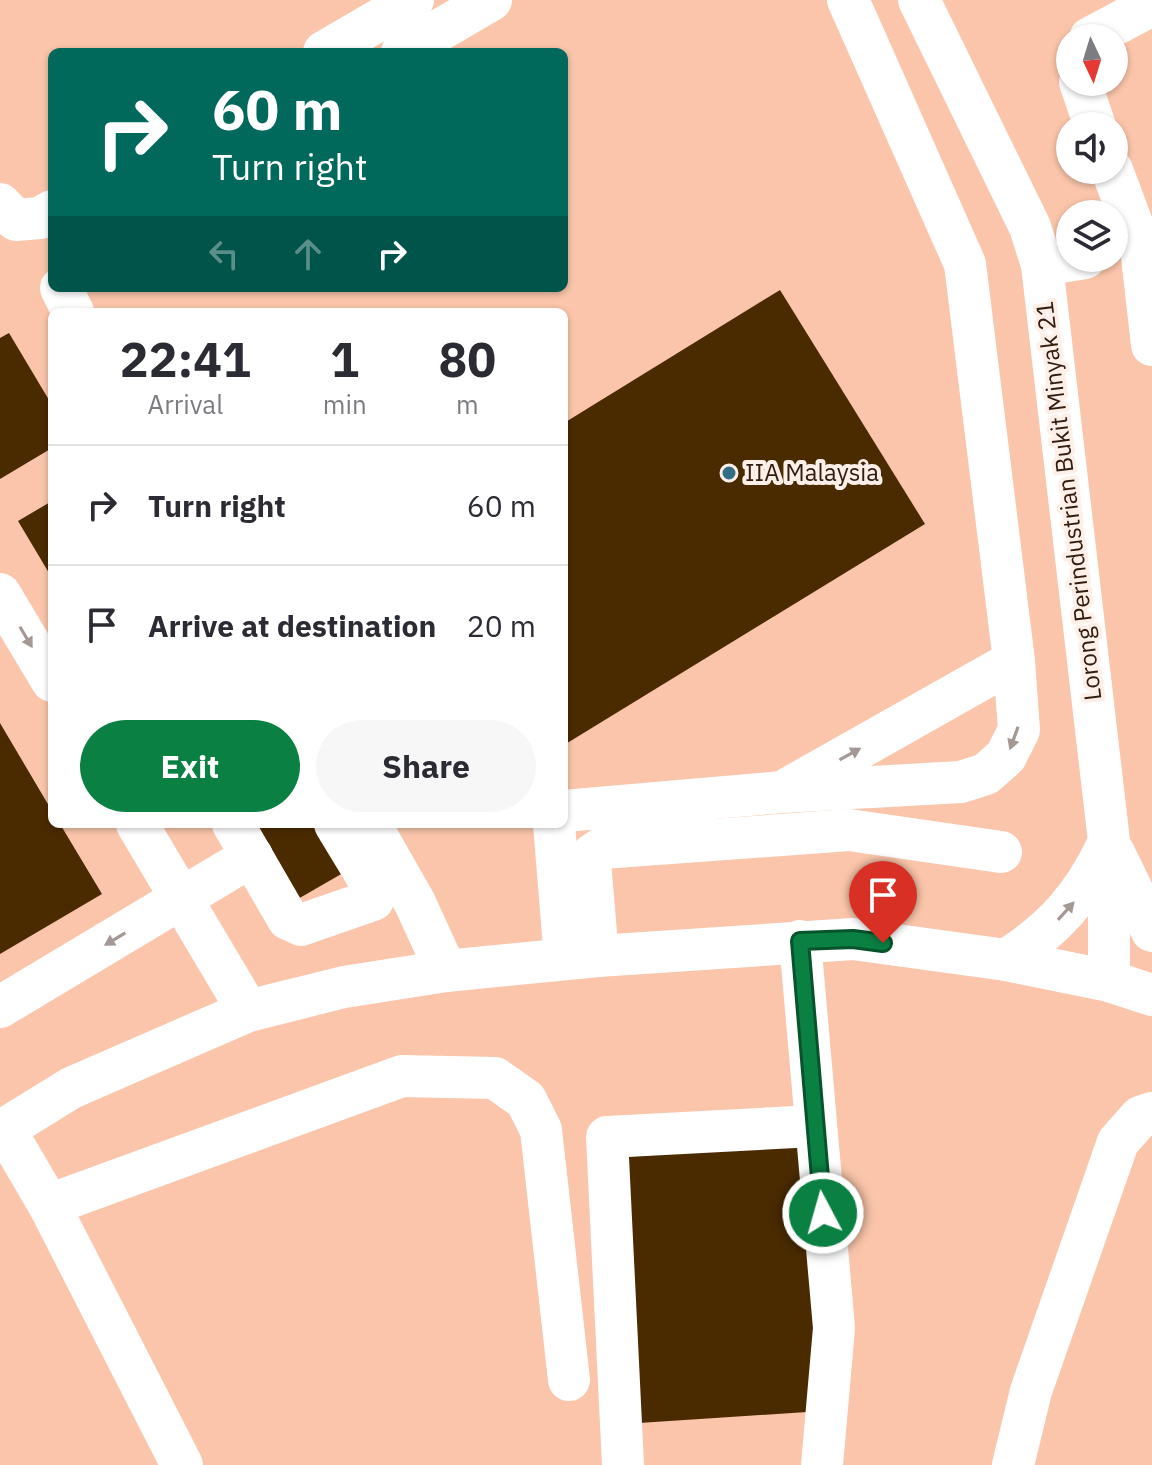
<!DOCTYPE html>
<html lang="en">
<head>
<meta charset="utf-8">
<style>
  :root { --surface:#fff; --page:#f7f7f7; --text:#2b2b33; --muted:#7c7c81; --line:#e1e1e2; --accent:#0b8043 }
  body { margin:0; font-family:"IBM Plex Sans",sans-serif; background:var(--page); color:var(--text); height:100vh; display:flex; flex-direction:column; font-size:30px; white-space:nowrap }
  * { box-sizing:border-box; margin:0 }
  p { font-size:26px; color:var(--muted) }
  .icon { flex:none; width:44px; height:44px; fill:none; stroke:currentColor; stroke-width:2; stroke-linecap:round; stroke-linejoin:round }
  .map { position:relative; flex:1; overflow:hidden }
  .details { position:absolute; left:48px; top:308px; width:520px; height:520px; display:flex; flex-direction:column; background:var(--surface); border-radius:12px; box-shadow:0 2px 6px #0004 }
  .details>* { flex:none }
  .top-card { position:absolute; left:48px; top:48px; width:520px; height:244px; border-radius:12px; box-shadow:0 2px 6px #0004; background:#00695c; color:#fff; overflow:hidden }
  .needle { width:52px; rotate:176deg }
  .tools { position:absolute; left:1056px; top:24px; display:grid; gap:16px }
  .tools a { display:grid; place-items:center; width:72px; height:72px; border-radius:50%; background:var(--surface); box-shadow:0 2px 6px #0004; font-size:40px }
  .pin { position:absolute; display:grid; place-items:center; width:68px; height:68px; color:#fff; margin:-82px -34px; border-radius:50% 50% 50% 0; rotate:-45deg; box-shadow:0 0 8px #0007 }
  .pin .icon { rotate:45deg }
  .me { position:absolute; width:88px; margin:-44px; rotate:354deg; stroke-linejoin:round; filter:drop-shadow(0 0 6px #0008) }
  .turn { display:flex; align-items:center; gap:28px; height:168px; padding:0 32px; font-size:36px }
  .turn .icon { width:104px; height:104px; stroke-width:2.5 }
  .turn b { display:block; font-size:56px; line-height:68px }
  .lanes { display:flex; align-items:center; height:76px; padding:0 32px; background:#0003; justify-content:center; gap:40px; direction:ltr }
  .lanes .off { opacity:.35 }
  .eta { display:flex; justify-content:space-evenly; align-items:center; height:136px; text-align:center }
  .eta b { font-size:48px; font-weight:700; line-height:56px }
  .button { display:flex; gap:16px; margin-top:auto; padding:16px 32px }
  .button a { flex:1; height:92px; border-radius:48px; background:var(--accent); color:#fff; font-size:32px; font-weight:700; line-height:92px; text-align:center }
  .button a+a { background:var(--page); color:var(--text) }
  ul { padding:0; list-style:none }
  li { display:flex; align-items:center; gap:24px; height:120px; padding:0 32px; border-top:2px solid var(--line) }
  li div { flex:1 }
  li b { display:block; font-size:30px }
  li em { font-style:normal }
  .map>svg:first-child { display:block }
</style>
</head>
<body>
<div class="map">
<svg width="1152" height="1465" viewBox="0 0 1152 1465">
  <rect width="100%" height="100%" fill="#fac5aa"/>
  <g fill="#4a2b00">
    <polygon points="780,290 925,524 564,745 564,423"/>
    <polygon points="9,333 52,405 52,448 0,479 0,338"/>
    <polygon points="52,501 52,578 18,521"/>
    <polygon points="0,723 52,811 52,824 60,824 102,894 0,954"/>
    <polygon points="246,824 315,824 343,873 291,903"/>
    <polygon points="805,1145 822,1411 639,1423 622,1157"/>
  </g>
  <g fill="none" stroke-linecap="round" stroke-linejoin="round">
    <g stroke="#fff" stroke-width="42">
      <polyline points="919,0 1030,227 1042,265 1109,841 1109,981"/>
      <polyline points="1090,38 1152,5"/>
      <polyline points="324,52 413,0"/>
      <polyline points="402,52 491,0"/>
      <polyline points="1080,82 1095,126"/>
      <polyline points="1112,170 1141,248 1152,345"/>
      <polyline points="0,204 16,220 40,218 52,211"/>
      <polyline points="1042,265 1085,258"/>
      <polyline points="61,288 73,312"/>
      <polyline points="0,594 52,681"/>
      <polyline points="789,788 1014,661"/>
      <polyline points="564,811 782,792 961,782 986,774 1006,756 1019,730 1014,661 965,264 848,0"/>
      <polyline points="137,824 248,1011"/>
      <polyline points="233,824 288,919 301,925 373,900 372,885 335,824"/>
      <polyline points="370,824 415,903 446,971"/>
      <polyline points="554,824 565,959"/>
      <polyline points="1114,853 1152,931"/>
      <polyline points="800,941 834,1328 822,1465"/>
      <polyline points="598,956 590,862 592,855 602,848 849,830 1001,852"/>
      <path d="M 1006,960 C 1053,930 1083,897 1107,846"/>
      <polyline points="0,1007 252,856"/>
      <polyline points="5,1130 49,1205 402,1076 495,1078 526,1100 541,1130 569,1380"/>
      <polyline points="0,1132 71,1088 248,1011 344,987 446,971 598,956 853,939 1006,960 1109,981 1152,995"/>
      <polyline points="49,1205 182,1465"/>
      <polyline points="623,1465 607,1137 814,1126"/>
      <polyline points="1013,1465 1031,1391 1118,1142 1140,1117 1152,1113"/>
    </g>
  </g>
  <defs><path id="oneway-solid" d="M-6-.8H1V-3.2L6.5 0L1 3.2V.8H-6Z" transform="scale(2)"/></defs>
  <g fill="#a39893">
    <use href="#oneway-solid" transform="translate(26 637) rotate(59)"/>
    <use href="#oneway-solid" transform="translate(1014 738) rotate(110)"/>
    <use href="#oneway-solid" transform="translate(850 754) rotate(-29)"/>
    <use href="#oneway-solid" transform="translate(1066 911) rotate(-48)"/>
    <use href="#oneway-solid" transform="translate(115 939) rotate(149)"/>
  </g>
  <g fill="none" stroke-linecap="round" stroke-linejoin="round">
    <defs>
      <polyline id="route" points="823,1213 800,941 853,939 883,943"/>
    </defs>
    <use href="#route" stroke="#07532c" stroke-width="20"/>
    <use href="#route" stroke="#0b8043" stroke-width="14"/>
  </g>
  <circle fill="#346e86" stroke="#fef0e9" stroke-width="3" cx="729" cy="473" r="8"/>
  <g text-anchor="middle" stroke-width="8" stroke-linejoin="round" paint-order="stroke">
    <g font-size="24" fill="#331b0e" stroke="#fef0e9" text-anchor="start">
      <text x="745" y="481">IIA Malaysia</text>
    </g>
    <g font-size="24" fill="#331b0e" stroke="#fef0e9">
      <text transform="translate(1069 501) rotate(-97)" y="8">Lorong Perindustrian Bukit Minyak 21</text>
    </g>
  </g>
</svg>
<div class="tools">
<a><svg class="needle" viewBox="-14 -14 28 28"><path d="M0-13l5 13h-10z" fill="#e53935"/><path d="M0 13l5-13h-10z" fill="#7c7c81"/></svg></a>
<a><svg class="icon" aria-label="sound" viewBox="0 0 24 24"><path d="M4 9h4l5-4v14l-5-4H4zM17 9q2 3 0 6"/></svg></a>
<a><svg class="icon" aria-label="layers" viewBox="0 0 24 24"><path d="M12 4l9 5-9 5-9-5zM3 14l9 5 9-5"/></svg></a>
</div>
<div class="pin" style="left:883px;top:943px;background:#d93025"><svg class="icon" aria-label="arrive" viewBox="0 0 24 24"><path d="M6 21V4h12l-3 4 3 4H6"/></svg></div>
<svg class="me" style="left:823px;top:1213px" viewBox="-20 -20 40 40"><circle r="17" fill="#0b8043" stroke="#fff" stroke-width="3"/><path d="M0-11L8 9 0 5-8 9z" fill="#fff"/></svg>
<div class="top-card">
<div class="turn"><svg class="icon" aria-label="right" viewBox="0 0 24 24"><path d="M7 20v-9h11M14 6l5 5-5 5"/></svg><div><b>60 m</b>Turn right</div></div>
<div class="lanes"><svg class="icon off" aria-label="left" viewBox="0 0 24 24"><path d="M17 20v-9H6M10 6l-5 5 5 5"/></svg><svg class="icon off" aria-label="ahead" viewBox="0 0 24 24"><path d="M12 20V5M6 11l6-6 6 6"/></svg><svg class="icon" aria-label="right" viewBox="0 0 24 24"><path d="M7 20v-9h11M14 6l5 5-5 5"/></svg></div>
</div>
<section class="details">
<div class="eta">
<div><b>22:41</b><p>Arrival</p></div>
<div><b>1</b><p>min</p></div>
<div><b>80</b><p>m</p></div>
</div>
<ul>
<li><svg class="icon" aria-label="right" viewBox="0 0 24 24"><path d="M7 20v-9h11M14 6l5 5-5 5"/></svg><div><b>Turn right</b></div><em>60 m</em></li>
<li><svg class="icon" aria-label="arrive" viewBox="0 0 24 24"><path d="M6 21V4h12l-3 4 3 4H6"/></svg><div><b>Arrive at destination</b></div><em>20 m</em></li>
</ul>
<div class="button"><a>Exit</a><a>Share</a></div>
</section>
</div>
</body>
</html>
